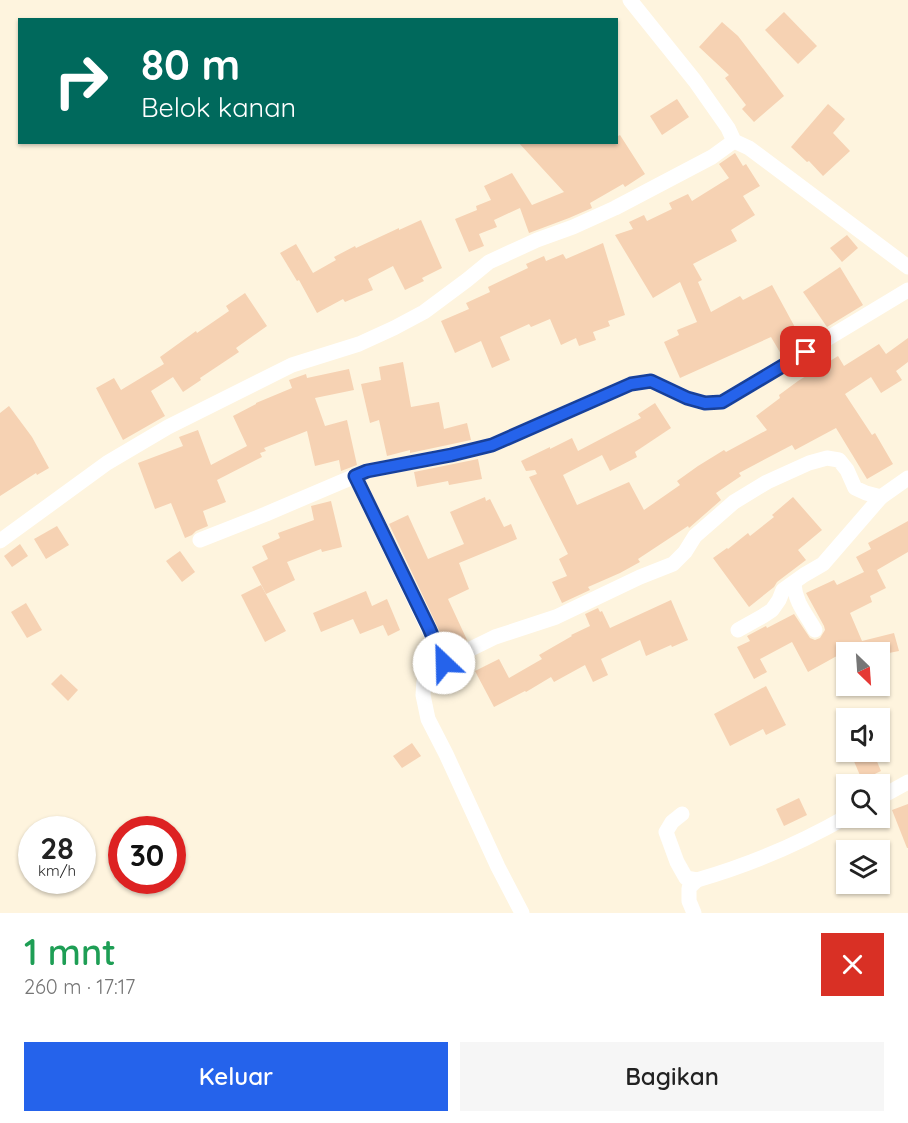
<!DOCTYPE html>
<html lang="id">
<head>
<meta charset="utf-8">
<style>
  :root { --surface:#fff; --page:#f6f6f6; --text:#222; --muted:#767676; --accent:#2563eb }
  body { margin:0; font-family:Quicksand,sans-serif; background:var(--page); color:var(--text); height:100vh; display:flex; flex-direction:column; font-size:22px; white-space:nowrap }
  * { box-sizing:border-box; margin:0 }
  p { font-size:20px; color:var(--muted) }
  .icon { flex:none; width:33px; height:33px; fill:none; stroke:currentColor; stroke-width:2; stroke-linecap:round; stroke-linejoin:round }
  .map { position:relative; height:913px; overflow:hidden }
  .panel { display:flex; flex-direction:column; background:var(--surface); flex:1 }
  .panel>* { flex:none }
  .hud { position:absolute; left:18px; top:18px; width:600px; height:126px; border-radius:0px; box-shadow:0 2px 4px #0004; background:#00695c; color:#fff; overflow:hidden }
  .needle { width:39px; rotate:155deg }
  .buttons { position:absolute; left:836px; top:642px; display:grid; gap:12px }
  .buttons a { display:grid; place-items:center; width:54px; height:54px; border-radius:0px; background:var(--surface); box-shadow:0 2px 4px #0004; font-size:30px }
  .speed { position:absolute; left:18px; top:816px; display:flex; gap:12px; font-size:30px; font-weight:700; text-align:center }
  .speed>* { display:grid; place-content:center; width:78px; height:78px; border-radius:50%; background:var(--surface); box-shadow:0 2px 4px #0004; line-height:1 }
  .speed small { font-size:15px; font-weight:400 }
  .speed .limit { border:9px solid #d22; background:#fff; color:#111 }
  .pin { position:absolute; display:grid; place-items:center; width:51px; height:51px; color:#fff; margin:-26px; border-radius:12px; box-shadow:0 3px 9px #0006 }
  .me { position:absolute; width:66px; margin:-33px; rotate:336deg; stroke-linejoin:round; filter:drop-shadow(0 0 4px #0008) }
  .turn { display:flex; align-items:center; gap:21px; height:126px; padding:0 24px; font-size:27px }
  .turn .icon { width:78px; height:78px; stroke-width:2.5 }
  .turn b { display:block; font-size:42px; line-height:51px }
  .round { display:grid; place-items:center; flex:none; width:63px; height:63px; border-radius:0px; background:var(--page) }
  .overview { display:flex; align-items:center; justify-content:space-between; height:102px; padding:0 24px }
  h1 { font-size:36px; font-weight:600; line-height:45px; color:#1e9e55 }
  .cta { display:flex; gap:12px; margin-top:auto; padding:12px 24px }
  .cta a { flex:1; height:69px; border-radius:0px; background:var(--accent); color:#fff; font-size:24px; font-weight:600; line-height:69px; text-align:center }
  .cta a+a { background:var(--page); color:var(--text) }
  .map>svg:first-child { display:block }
</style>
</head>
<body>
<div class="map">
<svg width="908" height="913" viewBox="0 0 908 913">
  <rect width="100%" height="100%" fill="#fef4de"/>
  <g fill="#f6d2b3">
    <polygon points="784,12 817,46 798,64 765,30"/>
    <polygon points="722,22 738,36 784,96 754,122 742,109 746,105 725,78 729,75 699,47"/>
    <polygon points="677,99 689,117 662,135 650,116"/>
    <polygon points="828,104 845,119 833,133 850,151 823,176 809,161 807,162 791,147"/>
    <polygon points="620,135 645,174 625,187 623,184 590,203 592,208 569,218 529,233 520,208 494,220 497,227 479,234 484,246 469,252 455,219 477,210 476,206 491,200 484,186 512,173 532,205 564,192 518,142 616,142 616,137"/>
    <polygon points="735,153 743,166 746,164 760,186 743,196 755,215 731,230 737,241 693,264 702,280 698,282 711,312 740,296 743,300 772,285 803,342 781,354 771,337 680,378 664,342 679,335 677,330 697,322 680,282 653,298 615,235 633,229 629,222 644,215 647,221 672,209 669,203 688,194 692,201 729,178 719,164"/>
    <polygon points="421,220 442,268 422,278 424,281 405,290 393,266 368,279 373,290 345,302 343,299 317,313 299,280 297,281 280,253 296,244 313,273 336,260 334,257 355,246 356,248 399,228 399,230"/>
    <polygon points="847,235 858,248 842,262 830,248"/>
    <polygon points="603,243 625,315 608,321 610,326 593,332 596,340 579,346 576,338 561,345 550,319 531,327 529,324 500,337 510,360 492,368 481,341 455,353 441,321 469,309 466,303 490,292 488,287 528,268 526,264 544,256 546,261 563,254 566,259"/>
    <polygon points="840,267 863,305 827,327 803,292"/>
    <polygon points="245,293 267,326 236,348 239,352 200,378 201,380 183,392 173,377 151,391 165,416 123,440 96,388 114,378 121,390 164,364 160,357 196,331 197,333 229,311 226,306"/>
    <polygon points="908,338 908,362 896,371 902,380 881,393 871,377 845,394 872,435 875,433 893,464 867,479 836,428 795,450 792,445 739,473 741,476 716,493 721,500 689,528 688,526 638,559 640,562 620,573 588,587 590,590 562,603 552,582 567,576 559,559 568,554 529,477 537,474 535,470 526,471 521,461 550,447 550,449 572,438 578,451 641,418 638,414 655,403 671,428 635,452 637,457 610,471 602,455 563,475 577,505 629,482 644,510 680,485 677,481 698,466 724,450 726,452 767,430 756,416 780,398 779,395 798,381 838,356 844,366 879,344 886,354"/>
    <polygon points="403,362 411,407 439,402 444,429 467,423 471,440 410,453 410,450 387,456 379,420 370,423 361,384 381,380 379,367"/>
    <polygon points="349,369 354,390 315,398 325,426 347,420 357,465 341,471 339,460 315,466 307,431 264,448 266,451 260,453 262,457 217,480 226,502 203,511 208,526 196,531 192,535 185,538 171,503 155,509 138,463 183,446 179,437 198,430 211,465 247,446 233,416 256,404 256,403 292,388 289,380 306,374 307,378"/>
    <polygon points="9,406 32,437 49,468 37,475 36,473 0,496 0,413"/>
    <polygon points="478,459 482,479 449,485 448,481 417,487 414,472"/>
    <polygon points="485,497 486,501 490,499 504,527 511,524 517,539 459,563 469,589 448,599 467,640 448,649 389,524 408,515 428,559 464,544 450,512"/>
    <polygon points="793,497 822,530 798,550 806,560 777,582 774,587 749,607 713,558 727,548 728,549 748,533 750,536 774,517 772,515"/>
    <polygon points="331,501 342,547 322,552 321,549 287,562 295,580 266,594 252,567 268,559 262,546 280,538 278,533 314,520 311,506"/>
    <polygon points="908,521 908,552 877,570 886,588 870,596 872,602 850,613 862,641 894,633 899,651 879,655 879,652 844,652 808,672 792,642 760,659 767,672 754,679 737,647 750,641 747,636 766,626 767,628 794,614 810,638 815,640 820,638 825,630 824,626 806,593 834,580 837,585 864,572 856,557 871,549 868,543"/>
    <polygon points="57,526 69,545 46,559 34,539"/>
    <polygon points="20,544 28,556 12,567 4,556"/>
    <polygon points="180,551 195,572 182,582 166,561"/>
    <polygon points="261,585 286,631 265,642 241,595"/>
    <polygon points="366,591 372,606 387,599 400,630 388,636 383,625 360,634 353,619 321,632 313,613"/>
    <polygon points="671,600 688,640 672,647 671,645 646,656 640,640 601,659 608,675 593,682 585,665 554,682 551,677 526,692 525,691 494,707 475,671 499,659 509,678 542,659 539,655 572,636 571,635 590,626 585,614 598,608 600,612 602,611 610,628"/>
    <polygon points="26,603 42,630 27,638 11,612"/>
    <polygon points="61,674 78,690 68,701 51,684"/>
    <polygon points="766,686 786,725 766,735 763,729 730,746 714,714"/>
    <polygon points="412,743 421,756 402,768 393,756"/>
    <polygon points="850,752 873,752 881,771 862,780"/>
    <polygon points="799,798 807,815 784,826 776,809"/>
    <polygon points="908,804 908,848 907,848 892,810"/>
  </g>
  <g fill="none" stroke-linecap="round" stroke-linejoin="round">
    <g stroke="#fff" stroke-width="15">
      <polyline points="630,0 695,81 728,128 734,141 749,148 908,267"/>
      <polyline points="355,476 428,628 444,663"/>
      <polyline points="200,540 266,514 367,471 451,455 492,445 631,384 651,381 687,398 705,403 722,402 908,290"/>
      <polyline points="0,541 107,463 168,427 292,365 359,344 394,328 424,312 467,280 489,262 537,240 573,227 615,208 712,157 734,141"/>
      <path d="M 794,584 C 795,602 806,614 815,630"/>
      <polyline points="738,630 763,616 772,610 779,600 783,590 804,575 823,564 881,497"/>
      <polyline points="879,798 908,782"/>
      <polyline points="682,814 672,822 666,832 677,862 686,878 697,880 689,888 689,901 694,913"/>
      <path d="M 697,880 C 749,865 799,844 846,817"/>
      <polyline points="522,913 498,867 446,754 428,719 423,695 424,681 434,667 495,637 556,617 640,577 673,564 685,552 695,536 734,502 767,482 809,463 827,458 839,460 847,470 855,488 866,493 881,497 908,478"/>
    </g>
  </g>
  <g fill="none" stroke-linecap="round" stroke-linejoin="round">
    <defs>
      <polyline id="route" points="444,663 429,628 355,476 367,471 451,455 492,445 631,384 651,381 687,398 705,403 722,402 806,352"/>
    </defs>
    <use href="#route" stroke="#184099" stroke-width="15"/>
    <use href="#route" stroke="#2563eb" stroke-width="10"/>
  </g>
</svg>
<div class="buttons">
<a><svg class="needle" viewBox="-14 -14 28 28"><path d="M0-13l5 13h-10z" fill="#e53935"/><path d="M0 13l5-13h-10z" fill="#767676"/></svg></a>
<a><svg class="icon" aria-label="sound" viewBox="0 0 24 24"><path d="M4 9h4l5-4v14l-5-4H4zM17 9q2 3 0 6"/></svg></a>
<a><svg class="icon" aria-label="search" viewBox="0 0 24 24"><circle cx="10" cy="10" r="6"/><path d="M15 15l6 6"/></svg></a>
<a><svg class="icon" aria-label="layers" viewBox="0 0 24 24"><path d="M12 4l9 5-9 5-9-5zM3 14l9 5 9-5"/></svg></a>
</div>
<div class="speed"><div>28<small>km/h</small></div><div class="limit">30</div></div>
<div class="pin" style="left:806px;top:352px;background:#d93025"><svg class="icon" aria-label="arrive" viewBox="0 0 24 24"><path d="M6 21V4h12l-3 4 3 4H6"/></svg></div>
<svg class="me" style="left:444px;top:663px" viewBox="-20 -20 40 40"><circle r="19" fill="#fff"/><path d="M0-13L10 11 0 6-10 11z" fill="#2563eb"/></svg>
<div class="hud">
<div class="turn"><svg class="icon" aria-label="right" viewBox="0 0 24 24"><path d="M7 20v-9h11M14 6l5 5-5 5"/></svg><div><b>80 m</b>Belok kanan</div></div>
</div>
</div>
<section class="panel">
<div class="overview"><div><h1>1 mnt</h1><p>260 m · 17:17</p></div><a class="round" style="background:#d93025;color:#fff"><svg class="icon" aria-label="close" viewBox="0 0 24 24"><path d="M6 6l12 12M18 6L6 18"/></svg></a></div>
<div class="cta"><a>Keluar</a><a>Bagikan</a></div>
</section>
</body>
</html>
